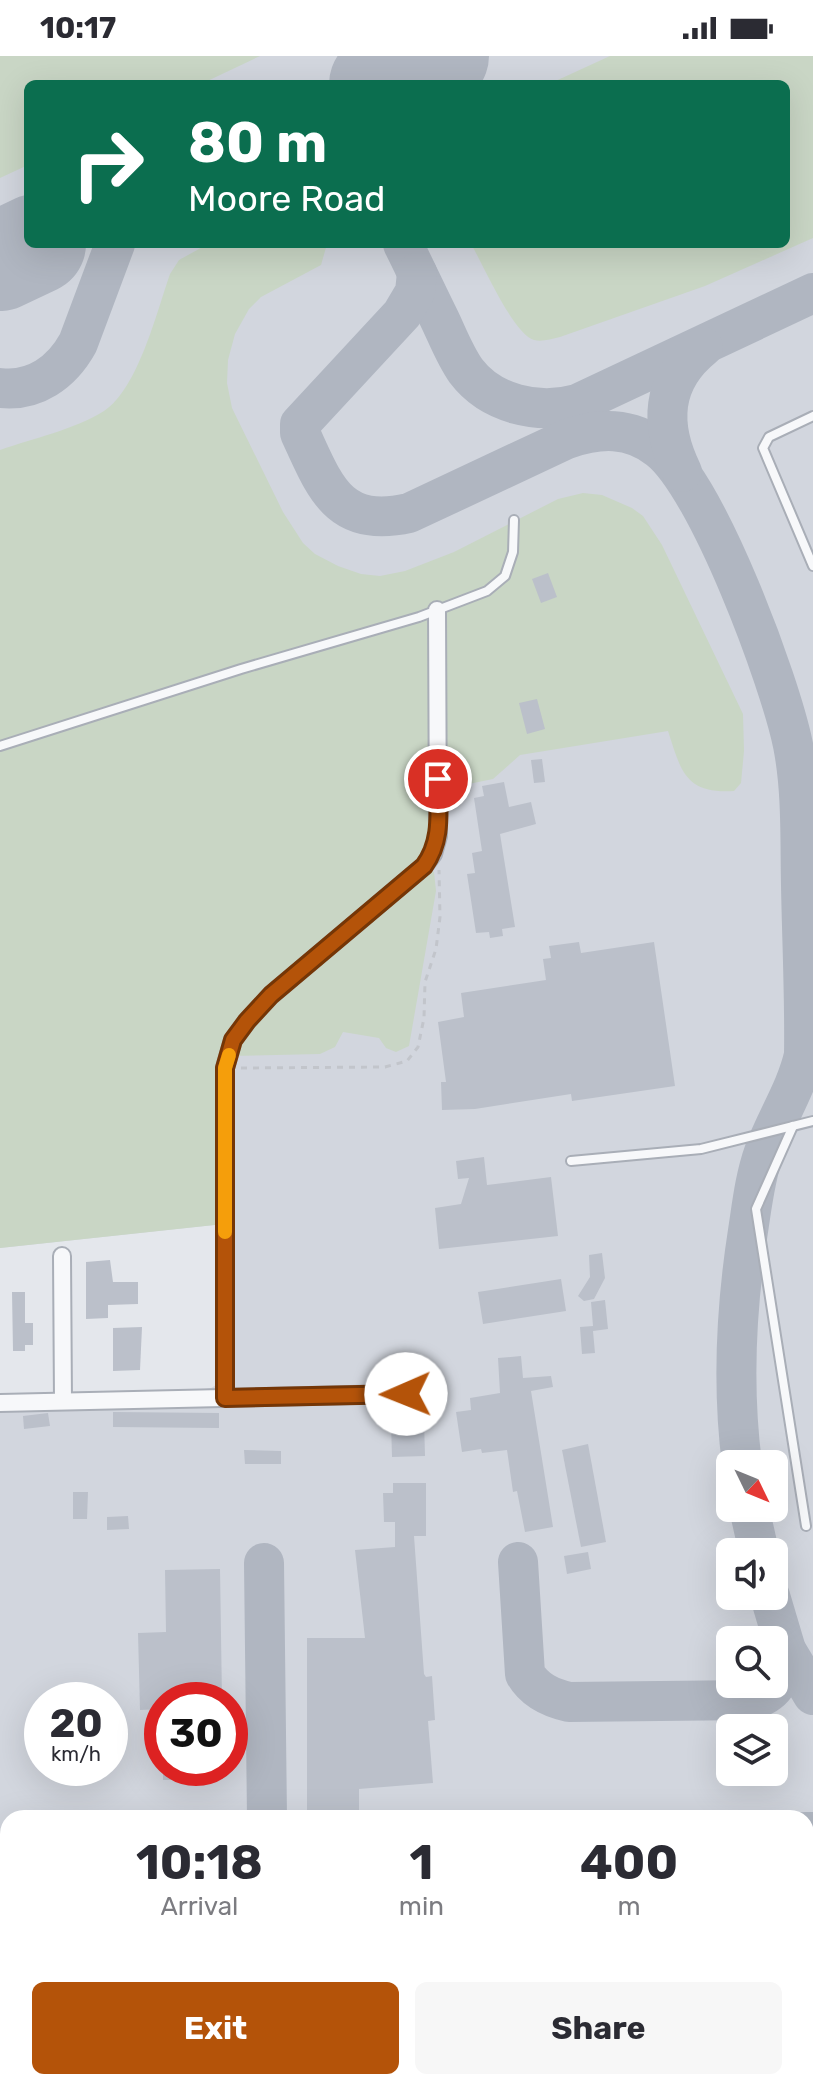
<!DOCTYPE html>
<html lang="en">
<head>
<meta charset="utf-8">
<style>
  :root { --surface:#fff; --page:#f7f7f7; --text:#2b2b33; --muted:#7c7c81; --accent:#b45309 }
  body { margin:0; font-family:Rubik,sans-serif; background:var(--page); color:var(--text); height:100vh; display:flex; flex-direction:column; font-size:30px; white-space:nowrap }
  * { box-sizing:border-box; margin:0 }
  p { font-size:26px; color:var(--muted) }
  .icon { flex:none; width:44px; height:44px; fill:none; stroke:currentColor; stroke-width:2; stroke-linecap:round; stroke-linejoin:round }
  .map { position:relative; flex:1; overflow:hidden }
  .sheet { position:absolute; left:0px; top:1754px; width:814px; height:280px; display:flex; flex-direction:column; background:var(--surface); border-radius:24px 24px 0 0; box-shadow:0 8px 32px #0002 }
  .sheet>* { flex:none }
  .hud { position:absolute; left:24px; top:24px; width:766px; height:168px; border-radius:12px; box-shadow:0 8px 32px #0002; background:#0b6e4f; color:#fff; overflow:hidden }
  .needle { width:52px; rotate:133deg }
  .fabs { position:absolute; left:716px; top:1394px; display:grid; gap:16px }
  .fabs a { display:grid; place-items:center; width:72px; height:72px; border-radius:12px; background:var(--surface); box-shadow:0 8px 32px #0002; font-size:40px }
  .speed { position:absolute; left:24px; top:1626px; display:flex; gap:16px; font-size:40px; font-weight:700; text-align:center }
  .speed>* { display:grid; place-content:center; width:104px; height:104px; border-radius:50%; background:var(--surface); box-shadow:0 8px 32px #0002; line-height:1 }
  .speed small { font-size:20px; font-weight:400 }
  .speed .limit { border:12px solid #d22; background:#fff; color:#111 }
  .pin { position:absolute; display:grid; place-items:center; width:68px; height:68px; color:#fff; margin:-34px; border:4px solid #fff; border-radius:50%; box-shadow:0 2px 8px #0007 }
  .me { position:absolute; width:88px; margin:-44px; rotate:269deg; stroke-linejoin:round; filter:drop-shadow(0 0 6px #0008) }
  .turn { display:flex; align-items:center; gap:28px; height:168px; padding:0 32px; font-size:36px }
  .turn .icon { width:104px; height:104px; stroke-width:2.5 }
  .turn b { display:block; font-size:56px; line-height:68px }
  .eta { display:flex; justify-content:space-evenly; align-items:center; height:136px; text-align:center }
  .eta b { font-size:48px; font-weight:700; line-height:56px }
  .primary-button { display:flex; gap:16px; margin-top:auto; padding:16px 32px }
  .primary-button a { flex:1; height:92px; border-radius:12px; background:var(--accent); color:#fff; font-size:32px; font-weight:700; line-height:92px; text-align:center }
  .primary-button a+a { background:var(--page); color:var(--text) }
  .status { display:flex; justify-content:space-between; align-items:center; height:56px; padding:0 40px; background:var(--surface); direction:ltr }
  .status svg { height:22px; fill:currentColor }
  .map>svg:first-child { display:block }
</style>
</head>
<body>
<div class="status"><b>10:17</b><svg viewBox="0 0 49 12"><path d="M0 12V9h3v3zM5 12V6h3v6zM10 12V3h3v9zM15 12V0h3v12zM26 1h20v11H26zM47 4h2v5h-2z"/></svg></div>
<div class="map">
<svg width="813" height="2034" viewBox="0 0 813 2034">
  <rect width="100%" height="100%" fill="#e4e7ec"/>
  <path fill="#d2d6de" fill-rule="evenodd" d="M 0,0 L 813,0 L 813,2034 L 391,2034 L 392,2026 L 806,2026 L 806,1762 L 8,1762 L 8,1984 L 0,1984 L 0,1349 L 199,1334 L 211,1332 L 218,1328 L 223,1168 L 0,1192 ZM 28,28 L 786,28 L 786,188 L 28,188 ZM 730,1408 L 774,1408 L 774,1452 L 730,1452 ZM 730,1496 L 774,1496 L 774,1540 L 730,1540 ZM 730,1584 L 774,1584 L 774,1628 L 730,1628 ZM 42,1644 L 110,1644 L 110,1712 L 42,1712 ZM 162,1644 L 230,1644 L 230,1712 L 162,1712 ZM 730,1672 L 774,1672 L 774,1716 L 730,1716 Z"/>
  <g fill="#c9d6c5">
    <polygon points="0,0 260,0 201,28 28,28 28,109 0,122"/>
    <path d="M 610,0 L 813,0 L 813,182 L 705,230 L 560,281 C 551,283 542,286 534,284 C 513,278 483,208 471,188 L 786,188 L 786,28 L 549,28 Z"/>
    <path d="M 208,188 L 327,188 L 321,209 L 261,241 L 249,253 L 235,278 L 228,304 L 227,327 L 232,352 L 283,456 L 303,487 L 315,498 L 338,510 L 361,518 L 380,520 L 405,515 L 454,496 L 558,443 L 583,437 L 602,439 L 632,452 L 643,460 L 662,489 L 743,658 L 744,695 L 741,727 L 734,735 C 685,738 681,715 668,675 L 520,699 L 493,723 L 449,732 L 438,780 L 424,810 L 434,816 L 436,835 L 409,990 L 396,996 L 386,992 L 379,982 L 343,976 L 335,991 L 320,998 L 229,1000 L 224,1168 L 0,1192 L 0,394 C 34,382 73,374 104,355 C 138,333 157,255 170,218 L 179,204 Z"/>
  </g>
  <g fill="none" stroke-linecap="round" stroke-linejoin="round">
    <g stroke="#b0b6c1" stroke-width="40">
      <polyline points="399,28 419,11 435,2"/>
      <polyline points="0,181 28,176"/>
      <path d="M 403,188 C 415,212 426,236 438,260 C 447,278 454,298 466,315 C 491,348 538,359 577,348 L 813,237"/>
      <path d="M 417,217 L 415,236 L 402,258 L 300,368 L 300,377 C 325,431 338,473 409,457 L 567,383 C 599,372 630,370 659,393 C 708,431 780,625 793,689 C 802,735 800,783 801,829 C 802,886 805,943 804,999 C 796,1034 776,1063 764,1096 C 755,1121 752,1149 748,1175 C 736,1252 732,1330 742,1408"/>
      <path d="M 0,332 C 35,336 62,316 78,287 L 115,188"/>
      <path d="M 682,416 C 659,369 661,325 703,291"/>
      <polyline points="749,1452 759,1496"/>
      <path d="M 518,1506 L 525,1618 C 535,1635 551,1642 569,1646 L 751,1644 C 777,1638 784,1619 786,1594"/>
      <polyline points="264,1507 267,1762"/>
      <polyline points="770,1540 786,1594 813,1639"/>
      <polyline points="806,1796 813,1792"/>
    </g>
    <g stroke="#b0b6c1" stroke-width="100">
      <polyline points="379,28 439,0"/>
      <polyline points="0,205 36,188"/>
      <polyline points="806,1806 813,1806"/>
    </g>
  </g>
  <g fill="#bbc0ca">
    <polygon points="548,517 557,541 541,547 532,523"/>
    <polygon points="537,643 545,673 527,678 519,647"/>
    <polygon points="542,703 545,726 534,727 531,704"/>
    <polygon points="504,726 509,751 531,746 536,768 500,778 515,871 502,873 503,880 490,882 489,876 476,877 467,818 475,817 472,797 482,795 474,742 484,740 482,730"/>
    <polygon points="579,886 581,897 654,886 675,1030 572,1045 571,1038 475,1053 442,1054 441,1026 446,1026 438,966 464,961 461,937 546,924 543,903 551,902 549,890"/>
    <polygon points="484,1101 487,1129 551,1121 558,1180 439,1193 435,1152 461,1148 469,1122 458,1123 456,1105"/>
    <polygon points="602,1197 605,1222 594,1243 584,1245 578,1240 590,1221 589,1199"/>
    <polygon points="110,1204 113,1226 138,1226 138,1248 108,1249 108,1262 86,1263 86,1206"/>
    <polygon points="561,1223 566,1255 483,1268 478,1236"/>
    <polygon points="12,1236 25,1236 25,1267 33,1267 33,1289 25,1289 25,1295 13,1295"/>
    <polygon points="605,1244 608,1273 593,1275 595,1297 582,1298 580,1271 593,1270 591,1246"/>
    <polygon points="142,1271 140,1314 113,1315 113,1272"/>
    <polygon points="521,1300 523,1322 551,1320 553,1331 531,1335 553,1471 525,1476 517,1435 513,1436 507,1394 482,1397 481,1393 462,1396 456,1356 471,1354 470,1342 500,1337 498,1302"/>
    <polygon points="113,1356 219,1357 219,1372 113,1371"/>
    <polygon points="48,1357 50,1370 24,1373 23,1360"/>
    <polygon points="424,1365 425,1400 392,1401 391,1366"/>
    <polygon points="588,1388 606,1486 581,1491 562,1394"/>
    <polygon points="244,1394 281,1395 281,1408 245,1408"/>
    <polygon points="393,1427 426,1427 426,1480 414,1480 424,1618 426,1621 432,1620 435,1664 428,1665 433,1727 359,1733 359,1759 307,1759 307,1582 365,1582 355,1494 395,1491 395,1466 384,1466 383,1437 393,1437"/>
    <polygon points="73,1436 88,1436 87,1463 73,1463"/>
    <polygon points="128,1460 129,1473 107,1474 107,1461"/>
    <polygon points="588,1496 591,1513 567,1518 564,1500"/>
    <polygon points="220,1513 222,1644 162,1644 162,1653 140,1654 138,1577 166,1576 165,1514"/>
    <polygon points="163,1712 223,1712 223,1723 163,1724"/>
  </g>
  <g fill="none" stroke-linecap="round" stroke-linejoin="round">
    <defs>
      <g id="lane">
        <polyline points="813,360 769,381 763,392 813,510"/>
        <polyline points="0,690 241,613 419,561 487,535 505,520 513,496 514,464"/>
        <polyline points="793,1070 756,1153 806,1470"/>
        <polyline points="571,1105 701,1093 813,1065"/>
        <polyline points="0,2009 8,2009"/>
      </g>
      <g id="street">
        <polyline points="62,1200 63,1345"/>
        <polyline points="225,1342 225,1012 233,984 247,965 271,939 424,810 433,798 438,780 437,554"/>
        <polyline points="0,1347 436,1337"/>
      </g>
    </defs>
    <use href="#lane" stroke="#a9aeb7" stroke-width="12"/>
    <use href="#street" stroke="#a9aeb7" stroke-width="20"/>
    <polyline stroke="#c2c5cb" stroke-width="3" stroke-dasharray="6 6" stroke-linecap="butt" points="241,1012 385,1011 407,1005 418,991 424,962 425,926 436,893 440,861 439,814"/>
    <use href="#lane" stroke="#f7f8fa" stroke-width="8"/>
    <use href="#street" stroke="#f7f8fa" stroke-width="16"/>
  </g>
  <g fill="none" stroke-linecap="round" stroke-linejoin="round">
    <defs>
      <path id="route" d="M 406,1338 L 225,1342 L 225,1012 L 233,984 L 247,965 L 271,939 L 424,810 C 443,784 438,755 438,723"/>
    </defs>
    <use href="#route" stroke="#753606" stroke-width="20"/>
    <use href="#route" stroke="#b45309" stroke-width="14"/>
    <polyline stroke="#f59e0b" stroke-width="14" points="225,1176 225,1012 229,999"/>
  </g>
</svg>
<div class="fabs">
<a><svg class="needle" viewBox="-14 -14 28 28"><path d="M0-13l5 13h-10z" fill="#e53935"/><path d="M0 13l5-13h-10z" fill="#7c7c81"/></svg></a>
<a><svg class="icon" aria-label="sound" viewBox="0 0 24 24"><path d="M4 9h4l5-4v14l-5-4H4zM17 9q2 3 0 6"/></svg></a>
<a><svg class="icon" aria-label="search" viewBox="0 0 24 24"><circle cx="10" cy="10" r="6"/><path d="M15 15l6 6"/></svg></a>
<a><svg class="icon" aria-label="layers" viewBox="0 0 24 24"><path d="M12 4l9 5-9 5-9-5zM3 14l9 5 9-5"/></svg></a>
</div>
<div class="speed"><div>20<small>km/h</small></div><div class="limit">30</div></div>
<div class="pin" style="left:438px;top:723px;background:#d93025"><svg class="icon" aria-label="arrive" viewBox="0 0 24 24"><path d="M6 21V4h12l-3 4 3 4H6"/></svg></div>
<svg class="me" style="left:406px;top:1338px" viewBox="-20 -20 40 40"><circle r="19" fill="#fff"/><path d="M0-13L10 11 0 6-10 11z" fill="#b45309"/></svg>
<div class="hud">
<div class="turn"><svg class="icon" aria-label="right" viewBox="0 0 24 24"><path d="M7 20v-9h11M14 6l5 5-5 5"/></svg><div><b>80 m</b>Moore Road</div></div>
</div>
<section class="sheet">
<div class="eta">
<div><b>10:18</b><p>Arrival</p></div>
<div><b>1</b><p>min</p></div>
<div><b>400</b><p>m</p></div>
</div>
<div class="primary-button"><a>Exit</a><a>Share</a></div>
</section>
</div>
</body>
</html>
